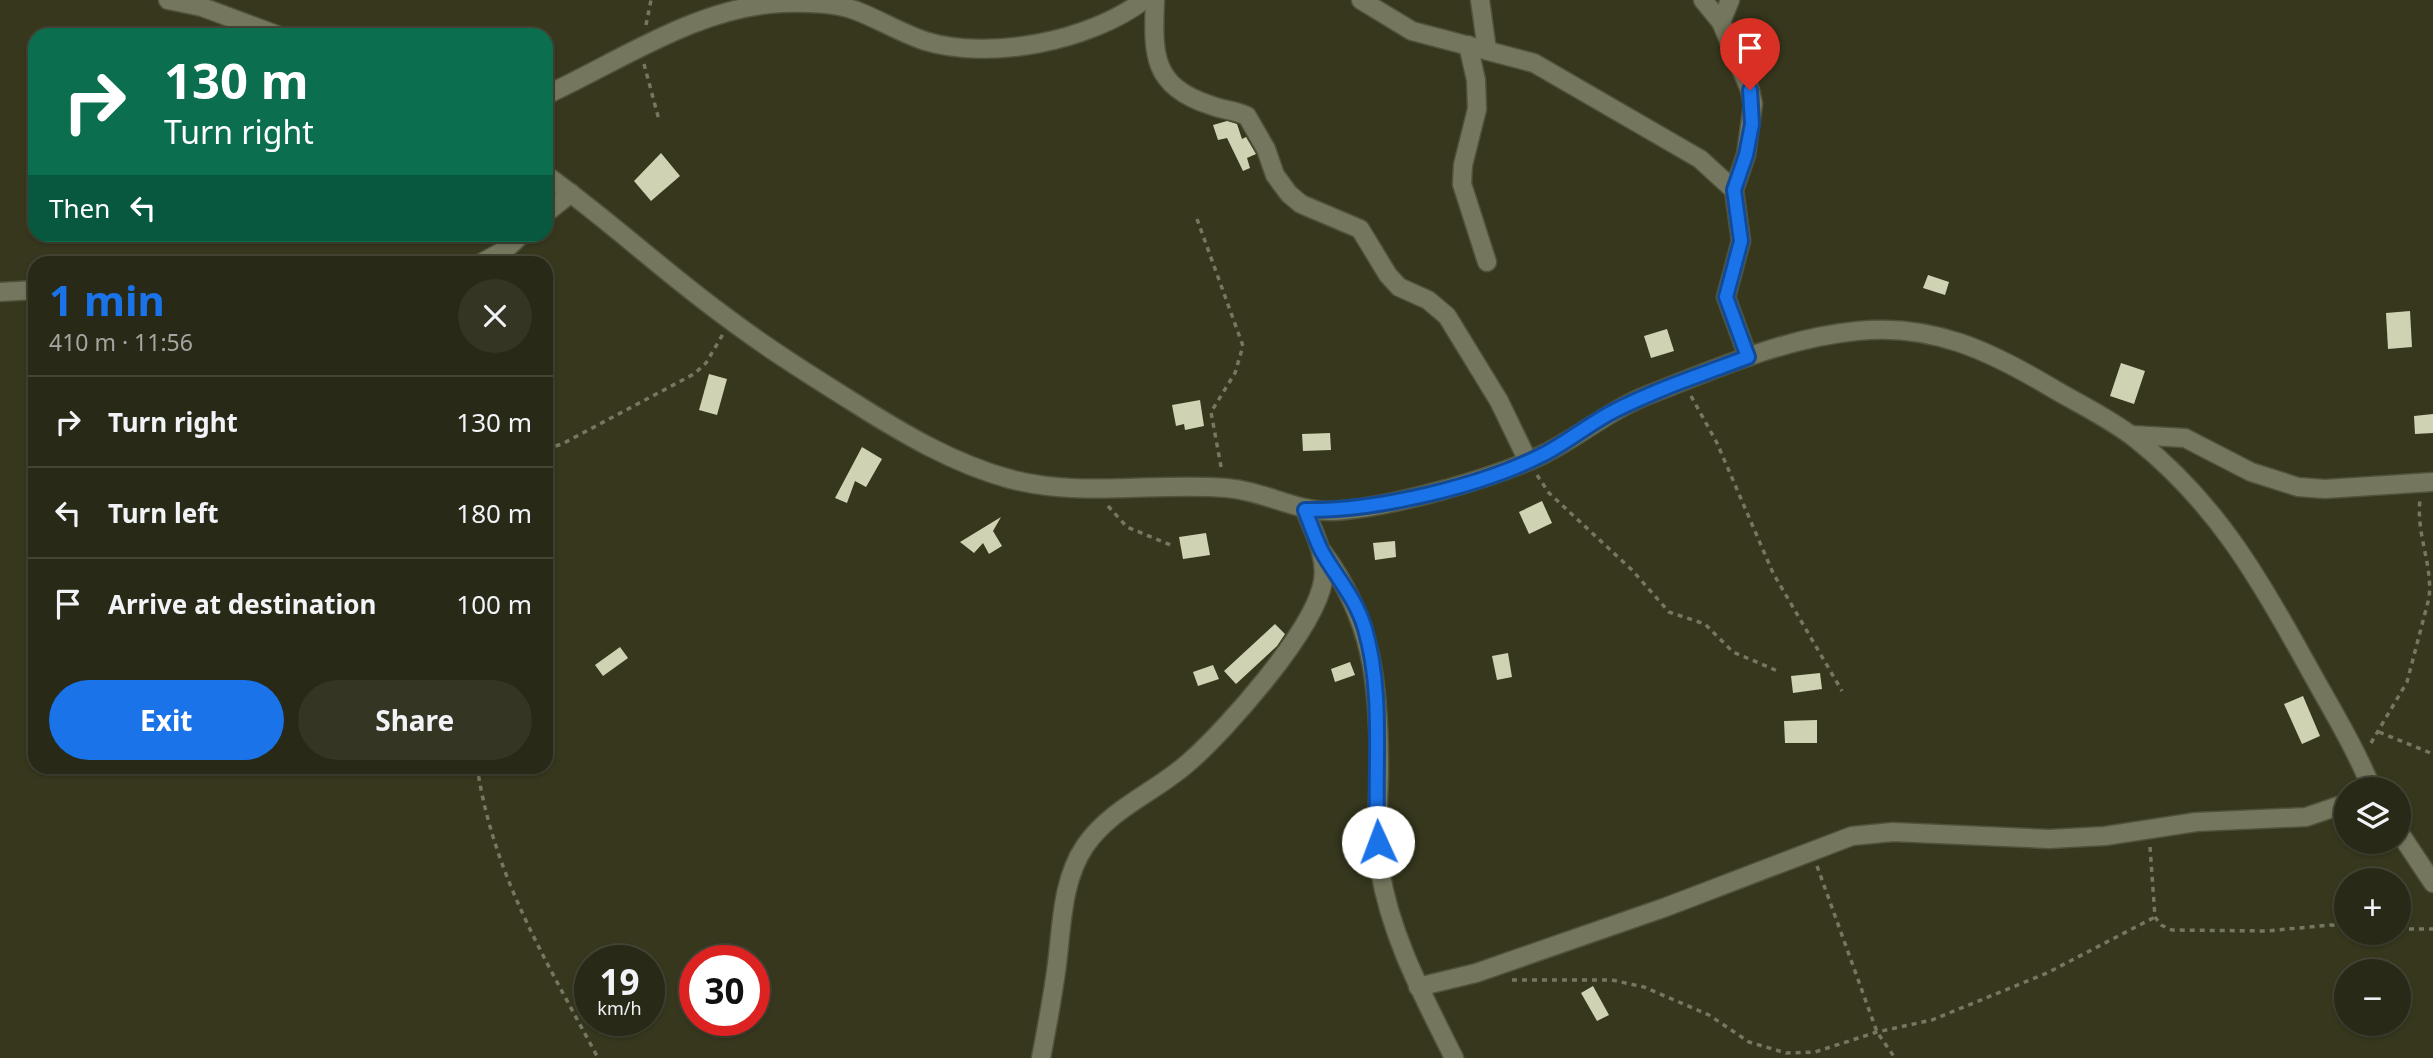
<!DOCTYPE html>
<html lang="en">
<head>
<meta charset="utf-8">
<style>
  :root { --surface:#282916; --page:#343523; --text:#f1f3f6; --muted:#a5a6a1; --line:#444535; --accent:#1a73e8 }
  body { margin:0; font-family:"Noto Sans",sans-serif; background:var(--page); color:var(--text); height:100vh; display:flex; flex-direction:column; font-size:26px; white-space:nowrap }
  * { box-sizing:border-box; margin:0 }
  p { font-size:23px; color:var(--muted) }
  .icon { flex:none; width:38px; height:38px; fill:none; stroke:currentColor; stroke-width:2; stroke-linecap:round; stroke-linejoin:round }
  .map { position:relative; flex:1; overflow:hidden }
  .drawer { position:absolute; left:28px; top:256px; width:525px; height:518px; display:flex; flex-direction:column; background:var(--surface); border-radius:21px; box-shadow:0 2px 5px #0004,0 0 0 2px var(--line) }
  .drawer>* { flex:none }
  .banner { position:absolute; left:28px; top:28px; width:525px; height:214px; border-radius:21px; box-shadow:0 2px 5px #0004,0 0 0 2px var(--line); background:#0b6e4f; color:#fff; overflow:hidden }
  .tools { position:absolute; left:2334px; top:777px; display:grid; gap:14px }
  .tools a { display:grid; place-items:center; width:77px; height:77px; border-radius:50%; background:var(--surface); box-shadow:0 2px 5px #0004,0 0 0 2px var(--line); font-size:35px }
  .speed { position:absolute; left:574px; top:945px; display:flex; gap:14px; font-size:35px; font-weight:700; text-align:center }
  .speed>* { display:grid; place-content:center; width:91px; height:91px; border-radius:50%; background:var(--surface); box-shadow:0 2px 5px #0004,0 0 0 2px var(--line); line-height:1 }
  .speed small { font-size:18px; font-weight:400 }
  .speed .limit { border:10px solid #d22; background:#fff; color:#111 }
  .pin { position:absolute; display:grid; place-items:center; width:60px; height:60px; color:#fff; margin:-72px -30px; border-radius:50% 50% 50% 0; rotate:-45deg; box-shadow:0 0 7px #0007 }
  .pin .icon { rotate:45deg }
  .me { position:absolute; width:77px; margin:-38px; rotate:358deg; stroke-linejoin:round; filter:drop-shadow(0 0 5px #0008) }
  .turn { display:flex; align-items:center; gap:24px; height:147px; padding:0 21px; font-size:32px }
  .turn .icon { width:91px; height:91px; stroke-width:2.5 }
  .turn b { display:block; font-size:49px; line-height:60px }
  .then { display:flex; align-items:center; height:66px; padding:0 21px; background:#0003; gap:14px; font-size:26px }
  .round { display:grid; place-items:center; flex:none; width:74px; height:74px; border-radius:37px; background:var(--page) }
  .headline { display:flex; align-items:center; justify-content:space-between; height:119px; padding:0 21px }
  h1 { font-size:42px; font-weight:700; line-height:52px; color:var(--accent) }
  .action { display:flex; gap:14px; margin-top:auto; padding:14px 21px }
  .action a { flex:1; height:80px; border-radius:42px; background:var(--accent); color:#fff; font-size:28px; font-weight:700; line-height:80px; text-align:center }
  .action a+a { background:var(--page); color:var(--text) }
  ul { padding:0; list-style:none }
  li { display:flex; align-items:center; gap:21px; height:91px; padding:0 21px; border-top:2px solid var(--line) }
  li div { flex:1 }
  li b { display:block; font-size:26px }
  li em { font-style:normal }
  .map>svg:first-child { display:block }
</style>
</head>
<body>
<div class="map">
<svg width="2433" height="1058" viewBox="0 0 2433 1058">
  <rect width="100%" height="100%" fill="#36371d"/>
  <g fill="#cfd2b3">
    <polygon points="1227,121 1237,124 1242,139 1246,137 1256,154 1247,158 1250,168 1243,171 1227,138 1218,140 1213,125"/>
    <polygon points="661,153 680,176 651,201 634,181"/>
    <polygon points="1928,275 1949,282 1945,295 1923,288"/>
    <polygon points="2410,311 2412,347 2388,349 2386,313"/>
    <polygon points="1667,329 1674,351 1651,358 1644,336"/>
    <polygon points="2121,363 2145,371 2134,404 2110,396"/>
    <polygon points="709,374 727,379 717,415 699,410"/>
    <polygon points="1200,400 1204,426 1185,430 1184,424 1176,426 1172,405"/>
    <polygon points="2433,414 2433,433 2415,434 2414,416"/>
    <polygon points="1330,433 1331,450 1303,451 1302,434"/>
    <polygon points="862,447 882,459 866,487 855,481 847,503 835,498"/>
    <polygon points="1542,501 1552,523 1529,534 1519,512"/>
    <polygon points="1001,517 993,531 1002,546 989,554 983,543 974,553 960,542"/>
    <polygon points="1206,533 1210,555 1183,559 1179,537"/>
    <polygon points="1395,541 1396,557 1375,560 1373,543"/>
    <polygon points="1275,624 1285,634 1277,646 1236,684 1224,671"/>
    <polygon points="620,647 628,658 603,676 595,665"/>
    <polygon points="1508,653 1512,677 1497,680 1492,656"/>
    <polygon points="1350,662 1355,675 1335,682 1331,669"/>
    <polygon points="1213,665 1219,679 1198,686 1193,672"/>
    <polygon points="1820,673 1822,689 1793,693 1791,676"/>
    <polygon points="2303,696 2320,736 2302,744 2284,704"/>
    <polygon points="1817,720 1817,743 1785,743 1784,721"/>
    <polygon points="1593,986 1609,1015 1597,1021 1581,993"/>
  </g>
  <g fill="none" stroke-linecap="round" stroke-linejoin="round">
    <defs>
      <g id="minor">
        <polyline points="168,0 202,7 277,35"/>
        <path d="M 1155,0 C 1153,53 1151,86 1210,105 C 1222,110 1234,110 1247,116 L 1266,149 L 1275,175 L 1289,194 L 1301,204 L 1360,229 L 1388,275 L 1399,287 L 1428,300 L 1447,316 L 1499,401 L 1528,461"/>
        <polyline points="1361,0 1412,31 1534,63 1700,159 1734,190"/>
        <polyline points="1480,0 1487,50"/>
        <polyline points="1703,0 1721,22 1750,90 1753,104 1746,155 1734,190 1741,241 1726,297 1748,357"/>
        <polyline points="1721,22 1730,0"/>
        <polyline points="1468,45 1476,80 1477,109 1463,165 1462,184 1487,262"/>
        <path d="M 546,95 C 620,61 699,6 783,3 C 804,2 836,3 857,11 C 880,20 901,33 925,41 C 990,61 1090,41 1144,0"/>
        <path d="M 546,175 C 608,219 664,272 726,317 C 767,348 810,375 853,402 C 902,433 954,464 1010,479 C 1082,498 1154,482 1227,488 C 1265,491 1295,512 1333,511 C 1389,508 1493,479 1544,454 C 1580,436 1610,410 1648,395 C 1715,369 1784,338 1857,331 C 1932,323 1990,351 2052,388 C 2079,404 2111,419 2136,439 C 2215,502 2258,576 2306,663 C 2329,705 2354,745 2372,789"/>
        <polyline points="546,213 571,193"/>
        <polyline points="483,262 505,250 522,234"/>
        <polyline points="0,292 35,290"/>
        <polyline points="2132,435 2185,438 2251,472 2298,487 2325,489 2433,482"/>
        <path d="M 1322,551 C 1373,620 1379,684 1379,768 C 1379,802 1374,836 1380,870 C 1391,938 1424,997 1454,1058"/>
        <polyline points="2399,832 2433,883"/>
        <polyline points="1418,987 1476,973 1666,907 1852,836 1893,832 2049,839 2105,836 2196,822 2306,817 2347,803"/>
        <path d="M 1041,1058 C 1047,1027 1053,995 1057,964 C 1062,924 1062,880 1085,846 C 1111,808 1154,793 1188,763 C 1226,730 1315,630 1323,581 C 1327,556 1314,533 1305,510"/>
      </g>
    </defs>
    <use href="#minor" stroke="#51523a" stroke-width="21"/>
    <g stroke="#767761" stroke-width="3.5" stroke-dasharray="5 5" stroke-linecap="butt">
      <polyline points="646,25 651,0"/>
      <polyline points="644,64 659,120"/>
      <polyline points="1197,219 1243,346 1235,373 1211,412 1222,472"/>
      <polyline points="1691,396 1717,443 1773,573 1842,691"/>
      <polyline points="546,449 562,444 694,374 706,363 723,334"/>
      <polyline points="1537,475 1549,493 1632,570 1669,612 1705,624 1733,652 1780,672"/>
      <polyline points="1108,506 1127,527 1173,546"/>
      <polyline points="2379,732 2433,754"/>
      <path d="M 2371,743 L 2407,682 L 2429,598 C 2433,565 2416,535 2420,500"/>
      <path d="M 477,766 C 493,876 547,962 598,1058"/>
      <polyline points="2150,847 2155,917 2161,925 2172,930 2267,931 2330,925 2347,926"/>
      <polyline points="1817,866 1877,1032 1895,1058"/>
      <polyline points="2399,929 2433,929"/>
      <polyline points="1512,980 1612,980 1644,987 1709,1015 1749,1042 1786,1053 1815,1052 1877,1032 1932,1020 2047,973 2155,917"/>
    </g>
    <use href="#minor" stroke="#74765d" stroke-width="18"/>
  </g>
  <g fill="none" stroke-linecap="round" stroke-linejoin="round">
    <defs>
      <path id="route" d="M 1378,842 C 1373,772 1385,698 1365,629 C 1356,598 1336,577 1321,550 C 1315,537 1310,523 1305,510 C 1376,511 1483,486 1546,453 C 1570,440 1591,423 1614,411 C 1657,389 1703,374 1748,357 L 1726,297 L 1741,241 L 1734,190 L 1746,155 L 1752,124 L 1750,90"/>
    </defs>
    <use href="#route" stroke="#114b97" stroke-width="18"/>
    <use href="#route" stroke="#1a73e8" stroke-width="12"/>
  </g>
</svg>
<div class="tools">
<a><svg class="icon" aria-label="layers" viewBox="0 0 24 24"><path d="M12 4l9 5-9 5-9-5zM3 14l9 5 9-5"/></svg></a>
<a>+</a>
<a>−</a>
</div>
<div class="speed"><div>19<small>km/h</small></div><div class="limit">30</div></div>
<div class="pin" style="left:1750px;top:90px;background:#d93025"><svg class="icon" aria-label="arrive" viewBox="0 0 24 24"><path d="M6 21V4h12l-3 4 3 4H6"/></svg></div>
<svg class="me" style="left:1378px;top:842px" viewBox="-20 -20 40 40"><circle r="19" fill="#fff"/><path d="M0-13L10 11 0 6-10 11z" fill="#1a73e8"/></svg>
<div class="banner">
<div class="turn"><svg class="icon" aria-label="right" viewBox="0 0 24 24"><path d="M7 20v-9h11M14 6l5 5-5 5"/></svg><div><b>130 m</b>Turn right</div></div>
<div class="then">Then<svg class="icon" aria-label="left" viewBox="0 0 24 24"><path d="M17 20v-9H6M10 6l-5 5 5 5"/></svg></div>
</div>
<section class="drawer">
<div class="headline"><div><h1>1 min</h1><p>410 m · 11:56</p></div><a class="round"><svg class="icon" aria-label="close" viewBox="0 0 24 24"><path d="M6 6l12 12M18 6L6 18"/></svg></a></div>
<ul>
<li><svg class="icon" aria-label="right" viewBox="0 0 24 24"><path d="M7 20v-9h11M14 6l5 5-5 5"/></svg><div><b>Turn right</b></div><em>130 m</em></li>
<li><svg class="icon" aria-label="left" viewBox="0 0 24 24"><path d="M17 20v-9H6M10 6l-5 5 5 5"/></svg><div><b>Turn left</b></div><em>180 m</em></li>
<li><svg class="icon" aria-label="arrive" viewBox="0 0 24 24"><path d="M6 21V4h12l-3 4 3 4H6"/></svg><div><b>Arrive at destination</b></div><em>100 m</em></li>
</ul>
<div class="action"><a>Exit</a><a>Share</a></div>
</section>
</div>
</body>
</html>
